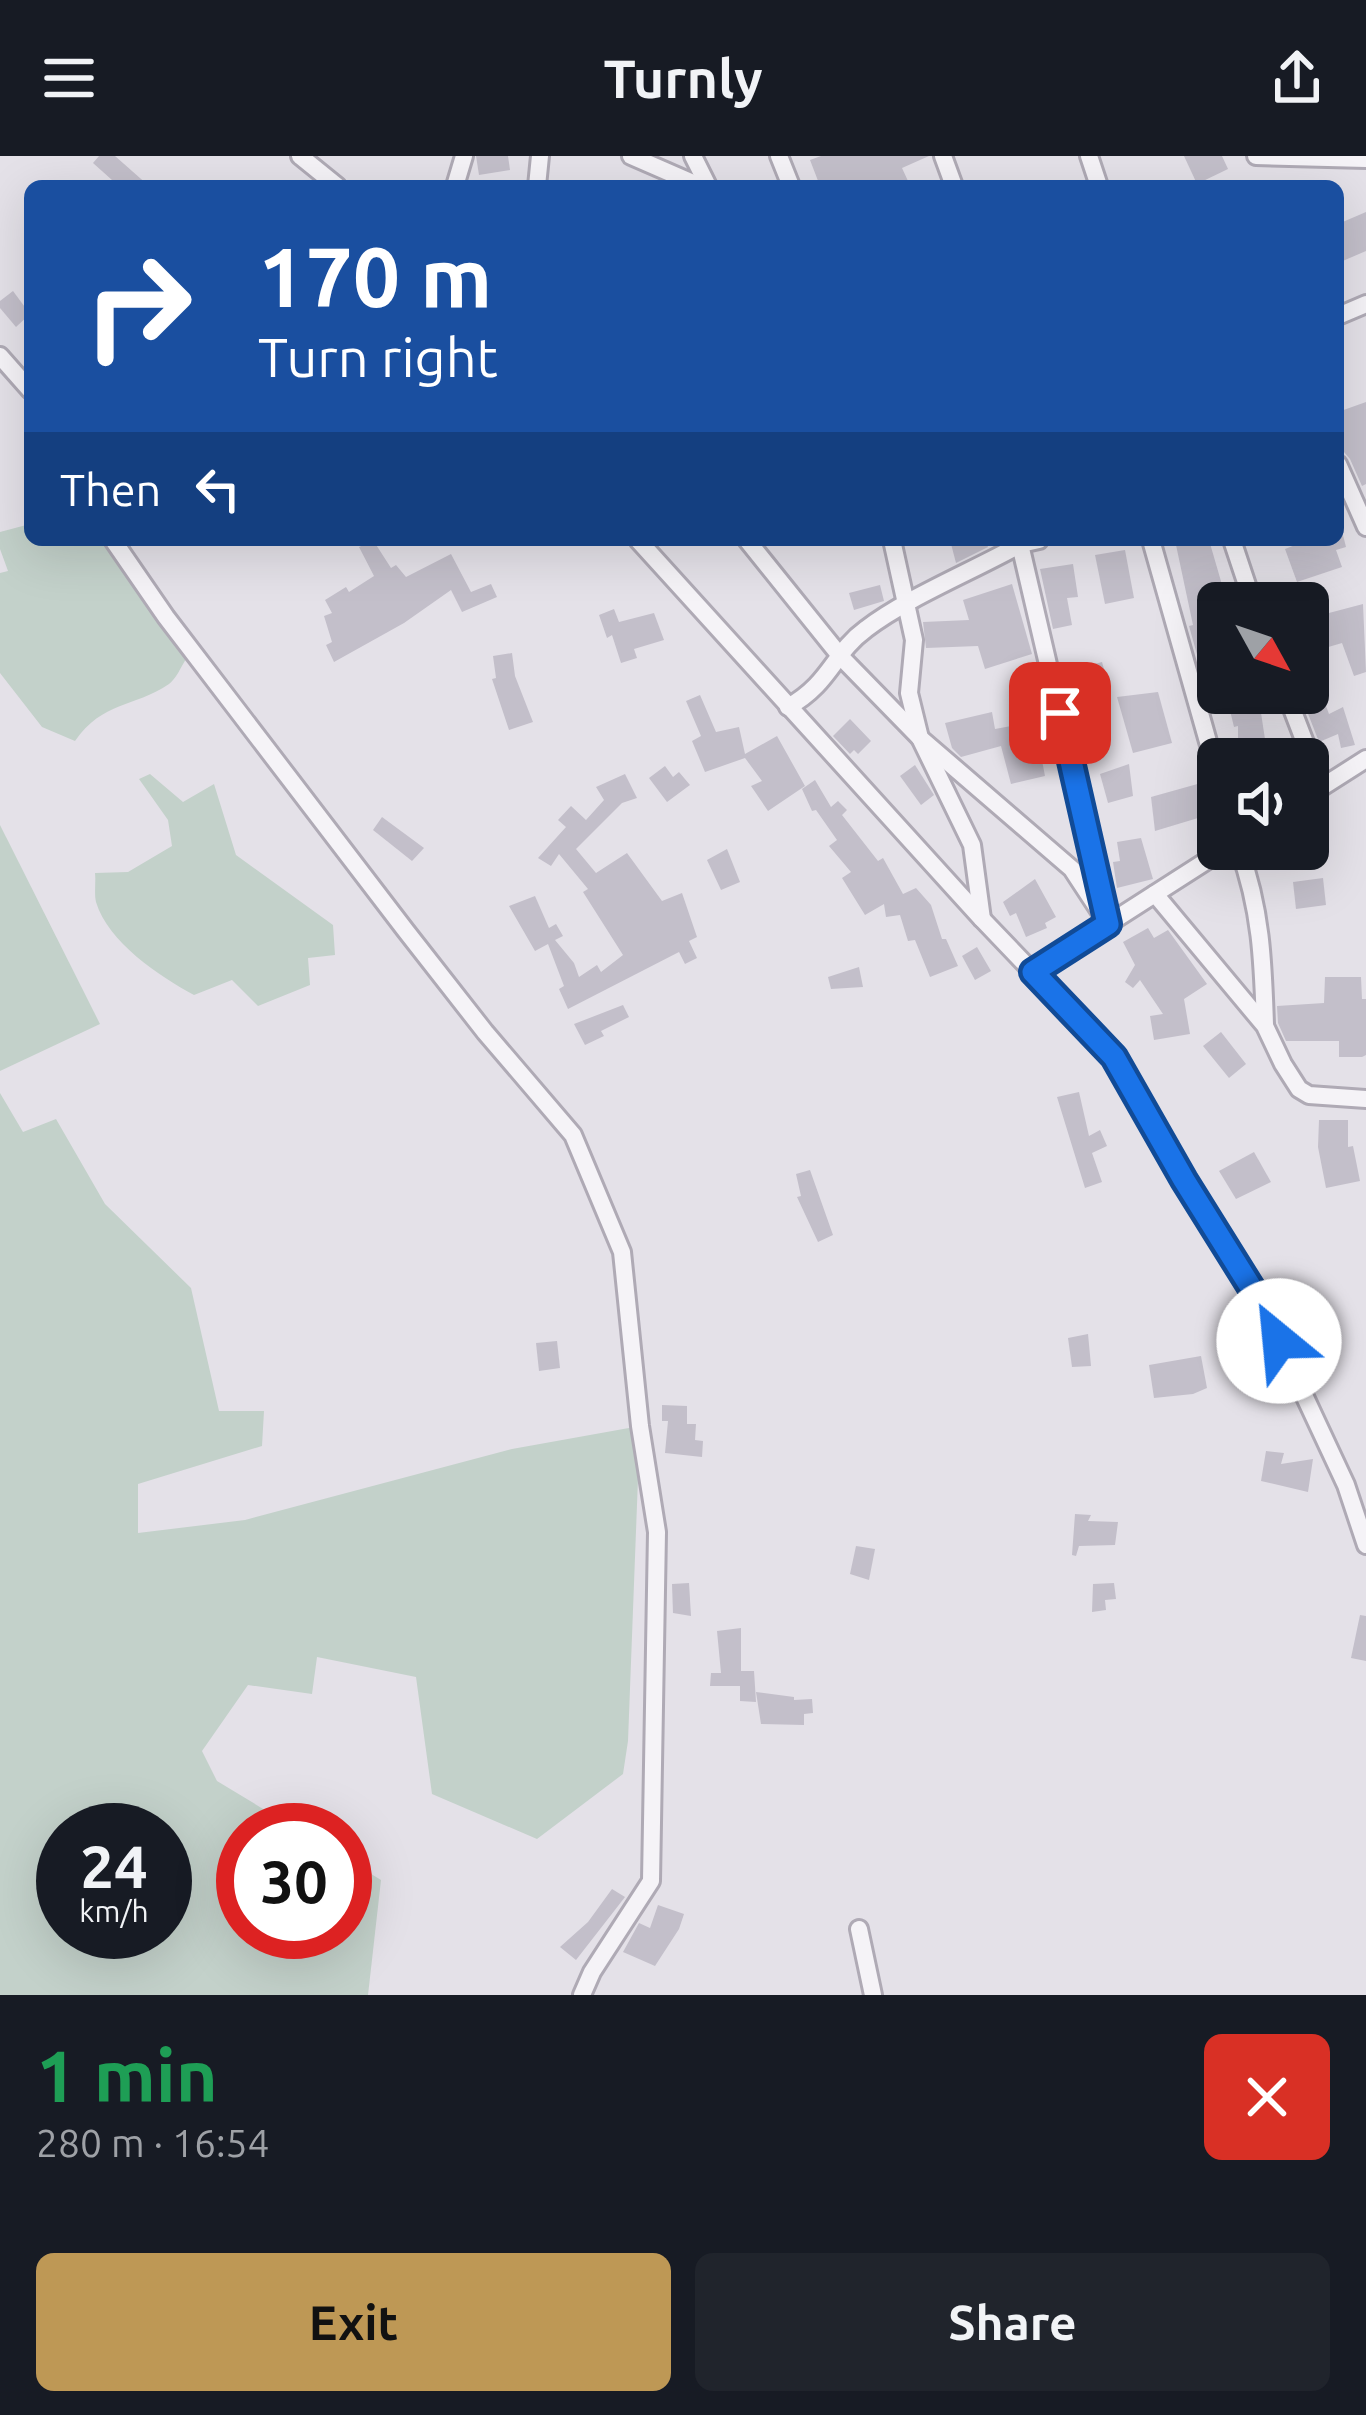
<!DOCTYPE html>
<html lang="en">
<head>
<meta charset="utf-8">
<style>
  :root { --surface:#171b24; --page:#20242c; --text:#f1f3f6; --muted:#9ea1a6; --accent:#be9855 }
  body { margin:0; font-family:Ubuntu,sans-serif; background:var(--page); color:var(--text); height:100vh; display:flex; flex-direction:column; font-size:45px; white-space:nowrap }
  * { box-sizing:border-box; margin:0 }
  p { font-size:39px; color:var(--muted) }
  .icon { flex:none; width:66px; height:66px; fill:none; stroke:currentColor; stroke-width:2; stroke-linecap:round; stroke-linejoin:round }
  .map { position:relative; height:1839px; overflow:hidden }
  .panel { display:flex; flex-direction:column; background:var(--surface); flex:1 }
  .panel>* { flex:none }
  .hud { position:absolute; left:24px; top:24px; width:1320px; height:366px; border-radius:18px; box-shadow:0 12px 48px #0002; background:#1a4fa0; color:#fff; overflow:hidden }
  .needle { width:78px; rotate:130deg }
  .buttons { position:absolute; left:1197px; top:426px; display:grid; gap:24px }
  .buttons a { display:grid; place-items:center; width:132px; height:132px; border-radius:18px; background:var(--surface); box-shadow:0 12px 48px #0002; font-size:60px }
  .speed { position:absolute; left:36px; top:1647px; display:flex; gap:24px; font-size:60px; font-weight:700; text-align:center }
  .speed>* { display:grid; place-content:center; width:156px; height:156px; border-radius:50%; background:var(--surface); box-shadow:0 12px 48px #0002; line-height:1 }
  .speed small { font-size:30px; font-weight:400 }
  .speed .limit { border:18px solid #d22; background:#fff; color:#111 }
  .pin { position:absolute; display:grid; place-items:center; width:102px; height:102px; color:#fff; margin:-51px; border-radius:24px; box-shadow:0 6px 18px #0006 }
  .me { position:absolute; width:132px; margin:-66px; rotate:332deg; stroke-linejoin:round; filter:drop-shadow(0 0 9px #0008) }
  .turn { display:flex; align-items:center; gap:42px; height:252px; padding:0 36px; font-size:54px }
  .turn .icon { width:156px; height:156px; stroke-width:2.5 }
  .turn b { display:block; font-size:84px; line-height:102px }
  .then { display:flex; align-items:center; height:114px; padding:0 36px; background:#0003; gap:24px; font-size:45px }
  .round { display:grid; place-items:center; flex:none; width:126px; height:126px; border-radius:18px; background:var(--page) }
  .headline { display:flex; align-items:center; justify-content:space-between; height:204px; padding:0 36px }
  h1 { font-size:72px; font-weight:600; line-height:90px; color:#1e9e55 }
  .primary-button { display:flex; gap:24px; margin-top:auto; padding:24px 36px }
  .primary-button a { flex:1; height:138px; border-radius:18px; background:var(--accent); color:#111; font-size:48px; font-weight:600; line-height:138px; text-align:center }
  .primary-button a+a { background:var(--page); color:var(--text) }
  header { display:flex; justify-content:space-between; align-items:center; height:156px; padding:0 36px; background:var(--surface); font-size:54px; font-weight:600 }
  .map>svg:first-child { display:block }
</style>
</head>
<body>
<header><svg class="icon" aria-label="menu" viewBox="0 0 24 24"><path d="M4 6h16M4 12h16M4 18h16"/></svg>Turnly<svg class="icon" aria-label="share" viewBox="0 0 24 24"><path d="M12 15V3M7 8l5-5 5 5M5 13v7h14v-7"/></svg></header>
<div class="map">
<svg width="1366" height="1839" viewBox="0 0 1366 1839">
  <rect width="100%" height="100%" fill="#e4e1e8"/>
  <g fill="#c3d1ca" fill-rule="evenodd">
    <path d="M 30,368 L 30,384 L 102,384 L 186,503 C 181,511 176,523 169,528 C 133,552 103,545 75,585 L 42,571 L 0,517 L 0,417 L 8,415 L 0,393 L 0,376 Z"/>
    <path d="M 150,618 L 183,646 L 214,628 L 236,699 L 333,769 L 335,799 L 308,802 L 310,829 L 258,850 L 232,824 L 194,839 C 159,820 108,786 96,746 C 94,738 96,725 95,717 L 128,716 L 172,690 L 168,664 L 139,623 Z"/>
    <polygon points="0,669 100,868 0,915"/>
    <path d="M 0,937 L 23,976 L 56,963 L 105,1048 L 191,1132 L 219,1255 L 264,1255 L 262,1290 L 138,1328 L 138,1377 L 245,1364 L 512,1293 L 640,1270 L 628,1585 L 623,1618 L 537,1683 L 432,1638 L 416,1521 L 317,1501 L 312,1538 L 248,1529 L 202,1595 L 217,1625 L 298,1674 L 243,1674 L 243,1776 L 345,1776 L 345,1702 L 381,1724 L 368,1839 L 0,1839 ZM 63,1674 L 165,1674 L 165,1776 L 63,1776 Z"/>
  </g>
  <g fill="#c3bfca">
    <polygon points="99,0 115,0 149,30 107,30 112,24 93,7"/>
    <polygon points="476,0 508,0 510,14 479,19"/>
    <polygon points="821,0 929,0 902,12 908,25 898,30 873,30 871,25 859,30 820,30 810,4"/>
    <polygon points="1184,0 1222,0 1228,13 1197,28"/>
    <polygon points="1366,56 1366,95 1338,107 1338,68"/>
    <polygon points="13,135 30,158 16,171 0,152 0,145"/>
    <polygon points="1366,246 1366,328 1362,330 1350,303 1338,289 1338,256"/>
    <polygon points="1343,379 1346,391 1336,394 1342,411 1297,426 1285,393 1308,384 1338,384"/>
    <polygon points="373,384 391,412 396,409 406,421 451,398 471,436 491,428 497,441 462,456 451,434 404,467 334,506 326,489 332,486 324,460 332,457 325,444 346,431 349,436 374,420 359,391"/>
    <polygon points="950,384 986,384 988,391 956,407"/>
    <polygon points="1194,384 1209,384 1225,439 1225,447 1218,447 1218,498 1198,502 1189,470 1193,469 1176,389"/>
    <polygon points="1125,394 1134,442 1105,448 1095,399"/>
    <polygon points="1073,408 1078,441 1067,442 1072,469 1053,473 1040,413"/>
    <polygon points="1012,428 1032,498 985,513 978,490 926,492 923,466 969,464 963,444"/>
    <polygon points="880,429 884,445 854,454 849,437"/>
    <polygon points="1363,448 1366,516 1354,520 1342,487 1308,497 1308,482 1316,478 1310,462"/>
    <polygon points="614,453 619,466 654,457 664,484 634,493 637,502 621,507 612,479 607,482 599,459"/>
    <polygon points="512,497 515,520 533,566 509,574 492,523 496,522 493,500"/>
    <polygon points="1102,506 1111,538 1075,548 1066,516"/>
    <polygon points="1158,536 1172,587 1133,597 1117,541"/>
    <polygon points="1247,537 1258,537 1268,603 1238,603 1238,570 1234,571 1227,542"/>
    <polygon points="1300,537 1319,553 1326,550 1329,558 1343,551 1355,589 1341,592 1338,578 1319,586"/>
    <polygon points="700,539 716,576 739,571 745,598 777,580 805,630 768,655 751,630 762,625 745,602 705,616 692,585 701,580 686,545"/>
    <polygon points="992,556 995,573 1034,566 1035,596 1040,594 1045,620 1011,628 1001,590 961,601 952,592 945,567"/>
    <polygon points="850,563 871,585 858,598 854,594 850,598 833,580"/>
    <polygon points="1129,608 1133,640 1108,647 1100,618"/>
    <polygon points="915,609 934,639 921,649 900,620"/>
    <polygon points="665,610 673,621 679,616 690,629 667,646 649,622"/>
    <polygon points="625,618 637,642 622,647 576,693 596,717 627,697 662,745 682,737 697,781 689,785 697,802 685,808 679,796 568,853 559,833 564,830 548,788 535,795 509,750 535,740 549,772 556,768 563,780 555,784 574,807 579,821 597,809 601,816 623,799 583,736 588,733 559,698 551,710 538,702 566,671 558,664 571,650 586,664 604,644 596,631"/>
    <polygon points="815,624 831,651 838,645 847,654 842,659 878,705 883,702 903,738 916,732 931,749 942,783 946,783 958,810 930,821 915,784 908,785 900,759 886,761 884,748 865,759 842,722 851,716 829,690 837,684 816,654 812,655 802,633"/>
    <polygon points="1201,627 1208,659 1155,675 1151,641"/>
    <polygon points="382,661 424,692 412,705 373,674"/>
    <polygon points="1141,682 1153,723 1117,732 1113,706 1120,705 1117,686"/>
    <polygon points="727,693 740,726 721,734 707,704"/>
    <polygon points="1323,722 1326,749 1296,753 1293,726"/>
    <polygon points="1035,723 1056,761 1045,767 1047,772 1026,781 1016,757 1010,760 1003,746"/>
    <polygon points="1148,772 1154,782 1168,774 1207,828 1184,843 1190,878 1154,884 1150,860 1163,858 1140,824 1133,832 1125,826 1135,809 1123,786"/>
    <polygon points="977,791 991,815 975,824 962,800"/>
    <polygon points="859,811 863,831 831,833 828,821"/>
    <polygon points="1325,821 1361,821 1362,843 1366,843 1366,899 1362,901 1339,901 1339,885 1286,885 1278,867 1277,850 1324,847"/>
    <polygon points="623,849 629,861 601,875 604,880 585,889 574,868"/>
    <polygon points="1221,876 1246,908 1229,922 1203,890"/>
    <polygon points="1079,936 1089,980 1100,974 1107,990 1092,997 1102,1026 1085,1032 1057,941"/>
    <polygon points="1319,964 1348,964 1348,991 1353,990 1360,1025 1326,1032 1318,991"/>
    <polygon points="1254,996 1271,1026 1236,1043 1219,1015"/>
    <polygon points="810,1014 833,1079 818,1086 797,1041 801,1040 796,1018"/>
    <polygon points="1088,1178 1091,1210 1072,1211 1068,1182"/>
    <polygon points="557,1185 560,1212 539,1215 536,1187"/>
    <polygon points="1201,1200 1207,1232 1193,1238 1154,1242 1149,1209"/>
    <polygon points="662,1249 687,1250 687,1268 696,1268 695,1284 703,1285 702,1301 665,1297 668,1265 662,1265"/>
    <polygon points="1266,1295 1284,1297 1281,1308 1313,1303 1308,1336 1261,1325"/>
    <polygon points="1075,1358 1091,1359 1088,1365 1118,1366 1115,1389 1079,1390 1076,1400 1072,1399"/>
    <polygon points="856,1390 875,1393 869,1424 850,1418"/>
    <polygon points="689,1427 691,1460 673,1457 672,1428"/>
    <polygon points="1114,1427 1116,1443 1105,1444 1106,1454 1092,1456 1093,1428"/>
    <polygon points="1360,1459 1366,1460 1366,1505 1351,1502"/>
    <polygon points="741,1472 741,1515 754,1515 756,1546 740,1545 740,1530 710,1530 711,1517 721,1517 717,1475"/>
    <polygon points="756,1536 794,1541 794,1544 812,1543 813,1557 804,1558 804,1569 761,1568"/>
    <polygon points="612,1733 625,1741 576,1804 560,1791 588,1766"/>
    <polygon points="658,1749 684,1758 679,1773 655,1810 623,1796 639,1767 650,1772"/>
  </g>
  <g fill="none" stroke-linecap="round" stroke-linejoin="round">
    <defs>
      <g id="street">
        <polyline points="300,0 337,30"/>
        <polyline points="631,0 700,30"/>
        <polyline points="693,0 708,30"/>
        <polyline points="779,0 791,30"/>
        <polyline points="943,0 954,30"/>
        <polyline points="1089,0 1099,30"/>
        <polyline points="1256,0 1366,3"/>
        <polyline points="455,30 464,0"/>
        <polyline points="537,30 540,0"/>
        <polyline points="1338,160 1366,148"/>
        <polyline points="0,200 30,234"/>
        <polyline points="1338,308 1366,371"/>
        <polyline points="113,384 166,461 406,775 485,876 573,979 622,1096 640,1270 657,1376 651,1725 592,1816 582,1839"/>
        <polyline points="638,384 982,763 1114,901 1184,1024 1262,1149 1346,1329 1366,1389"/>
        <polyline points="747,384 841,501 920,582 1072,713 1108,768"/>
        <polyline points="892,384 914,484 909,537 920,582 972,689 982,763"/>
        <polyline points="1019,384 1106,757"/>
        <polyline points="1151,384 1218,621"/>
        <polyline points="1232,384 1253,447"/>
        <polyline points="1286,537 1322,631"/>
        <path d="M 788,551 C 831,527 833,497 866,473 C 906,442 975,414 1021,388 L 1039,384"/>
        <polyline points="1308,640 1366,603"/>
        <path d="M 1239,693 C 1261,753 1263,805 1265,869"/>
        <polyline points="1155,738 1265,870 1283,908 1299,933 1309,939 1366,943"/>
        <polyline points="1033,816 1225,693"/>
        <polyline points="859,1773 873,1839"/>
      </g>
    </defs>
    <use href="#street" stroke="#afaab5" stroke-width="22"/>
    <use href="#street" stroke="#f5f3f7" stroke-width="16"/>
  </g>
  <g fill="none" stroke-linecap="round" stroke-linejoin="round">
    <defs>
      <polyline id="route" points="1060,557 1108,768 1033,816 1114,901 1184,1024 1262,1149 1279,1185"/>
    </defs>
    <use href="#route" stroke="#114b97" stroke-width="30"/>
    <use href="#route" stroke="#1a73e8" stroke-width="21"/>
  </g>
</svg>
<div class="buttons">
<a><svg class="needle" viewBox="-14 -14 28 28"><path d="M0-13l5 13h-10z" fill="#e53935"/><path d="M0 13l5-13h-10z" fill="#9ea1a6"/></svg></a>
<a><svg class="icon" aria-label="sound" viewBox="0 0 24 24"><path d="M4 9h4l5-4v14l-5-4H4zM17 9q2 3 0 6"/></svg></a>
</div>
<div class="speed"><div>24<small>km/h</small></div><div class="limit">30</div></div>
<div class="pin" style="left:1060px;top:557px;background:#d93025"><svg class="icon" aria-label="arrive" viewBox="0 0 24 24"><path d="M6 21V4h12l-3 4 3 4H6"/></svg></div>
<svg class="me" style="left:1279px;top:1185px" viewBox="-20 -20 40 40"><circle r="19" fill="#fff"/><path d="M0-13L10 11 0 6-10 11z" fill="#1a73e8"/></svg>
<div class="hud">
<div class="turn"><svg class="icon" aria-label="right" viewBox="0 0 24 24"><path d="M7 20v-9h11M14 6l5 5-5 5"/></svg><div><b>170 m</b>Turn right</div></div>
<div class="then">Then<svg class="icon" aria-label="left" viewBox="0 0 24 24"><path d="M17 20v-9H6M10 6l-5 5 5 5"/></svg></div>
</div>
</div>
<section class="panel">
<div class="headline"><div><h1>1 min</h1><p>280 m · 16:54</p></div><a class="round" style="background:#d93025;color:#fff"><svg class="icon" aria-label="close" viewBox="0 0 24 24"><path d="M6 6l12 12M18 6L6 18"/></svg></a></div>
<div class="primary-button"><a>Exit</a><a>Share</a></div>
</section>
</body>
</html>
